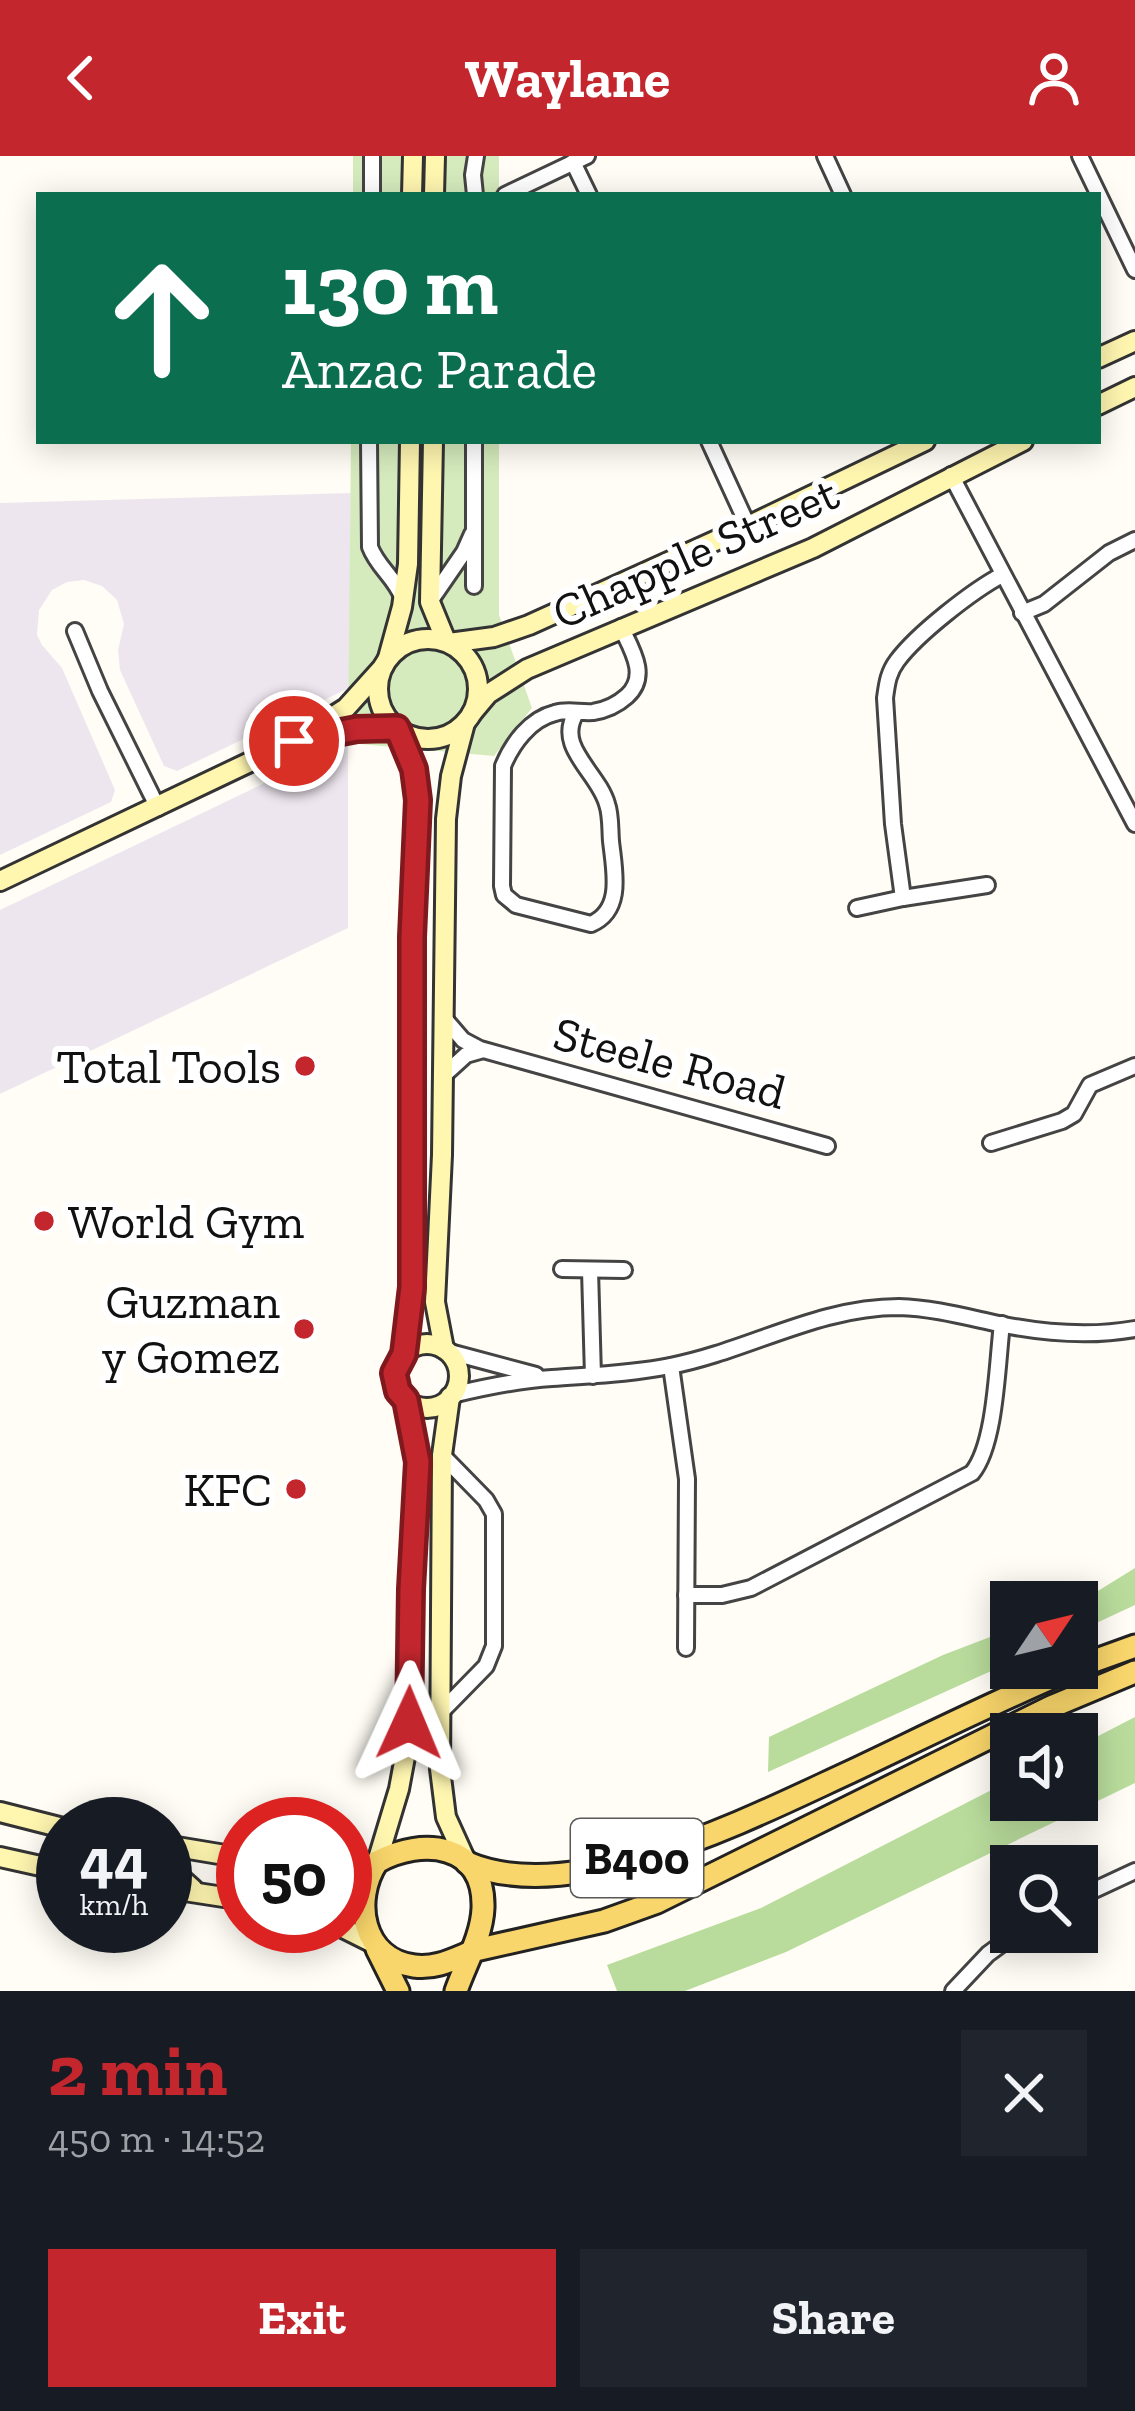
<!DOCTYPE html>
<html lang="en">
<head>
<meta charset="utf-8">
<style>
  :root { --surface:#171b24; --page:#20242c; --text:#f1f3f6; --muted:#9ea1a6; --accent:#c4262e }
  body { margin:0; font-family:"Zilla Slab",serif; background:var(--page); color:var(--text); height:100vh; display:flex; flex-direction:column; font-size:45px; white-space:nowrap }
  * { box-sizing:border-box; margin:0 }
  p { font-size:39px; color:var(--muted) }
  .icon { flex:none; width:66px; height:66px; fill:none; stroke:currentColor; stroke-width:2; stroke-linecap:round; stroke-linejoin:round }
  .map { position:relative; height:1835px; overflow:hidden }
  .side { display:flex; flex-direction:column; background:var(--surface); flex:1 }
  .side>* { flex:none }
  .top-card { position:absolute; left:36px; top:36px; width:1065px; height:252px; border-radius:0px; box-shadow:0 6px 30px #0003; background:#0b6e4f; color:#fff; overflow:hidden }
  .needle { width:78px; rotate:55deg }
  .tools { position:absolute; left:990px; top:1425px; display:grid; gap:24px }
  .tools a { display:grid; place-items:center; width:108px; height:108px; border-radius:0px; background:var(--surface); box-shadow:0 6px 30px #0003; font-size:60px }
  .speed { position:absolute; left:36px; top:1641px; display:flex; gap:24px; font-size:60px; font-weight:700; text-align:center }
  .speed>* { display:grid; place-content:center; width:156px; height:156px; border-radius:50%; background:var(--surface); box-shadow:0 6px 30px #0003; line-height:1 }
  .speed small { font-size:30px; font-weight:400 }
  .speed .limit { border:18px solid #d22; background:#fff; color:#111 }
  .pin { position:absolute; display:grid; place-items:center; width:102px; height:102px; color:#fff; margin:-51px; border:6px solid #fff; border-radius:50%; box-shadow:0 3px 12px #0007 }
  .me { position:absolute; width:132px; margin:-66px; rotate:1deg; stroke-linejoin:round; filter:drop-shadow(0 0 9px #0008) }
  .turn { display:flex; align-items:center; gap:42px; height:252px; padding:0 48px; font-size:54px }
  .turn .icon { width:156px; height:156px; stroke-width:2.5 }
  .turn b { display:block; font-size:84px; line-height:102px }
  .round { display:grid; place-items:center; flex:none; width:126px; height:126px; border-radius:0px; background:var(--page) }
  .summary { display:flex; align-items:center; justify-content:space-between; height:204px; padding:0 48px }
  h1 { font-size:72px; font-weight:800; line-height:90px; color:var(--accent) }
  .cta { display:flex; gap:24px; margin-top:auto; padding:24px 48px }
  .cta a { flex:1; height:138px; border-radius:0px; background:var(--accent); color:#fff; font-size:48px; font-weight:800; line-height:138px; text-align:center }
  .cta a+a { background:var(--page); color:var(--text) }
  header { display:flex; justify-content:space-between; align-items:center; height:156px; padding:0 48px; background:var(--accent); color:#fff; font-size:54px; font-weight:800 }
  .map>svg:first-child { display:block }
</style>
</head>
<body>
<header><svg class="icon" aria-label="back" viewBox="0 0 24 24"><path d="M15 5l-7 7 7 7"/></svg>Waylane<svg class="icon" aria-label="person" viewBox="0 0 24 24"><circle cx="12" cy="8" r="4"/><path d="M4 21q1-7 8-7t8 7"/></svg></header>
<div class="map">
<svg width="1135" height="1835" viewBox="0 0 1135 1835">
  <rect width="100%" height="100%" fill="#fffdf5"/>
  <g fill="#eee6ef">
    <polygon points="351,337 349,532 177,615 164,610 120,514 118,494 124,468 117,444 102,430 84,424 67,426 52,434 39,454 37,479 42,489 62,512 115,634 111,646 0,699 0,347"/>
    <polygon points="348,587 348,772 0,938 0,754"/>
  </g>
  <g fill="#d5ebbd">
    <rect x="353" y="0" width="146" height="39"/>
    <polygon points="351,285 499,285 499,459 532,552 494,600 348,587"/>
  </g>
  <g fill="#b9dc9c">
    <polygon points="1135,1412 1135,1449 1077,1476 1077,1448"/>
    <polygon points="1011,1473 1011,1506 768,1616 769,1581 943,1499"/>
    <polygon points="1135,1561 1135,1627 786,1796 685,1835 617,1835 607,1809 761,1752 1011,1624 1011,1644 1077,1644 1077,1591"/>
  </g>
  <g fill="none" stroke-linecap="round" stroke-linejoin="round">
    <defs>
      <g id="street">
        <polyline points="825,0 843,39"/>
        <polyline points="1080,0 1135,114"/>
        <polyline points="573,6 589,39"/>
        <polyline points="372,39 372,0"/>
        <polyline points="475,39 473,19 476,0"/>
        <polyline points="505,39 587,0"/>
        <path d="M 369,285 L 370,391 C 378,412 395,421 403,443"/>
        <polyline points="709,285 748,370"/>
        <polyline points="951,319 1135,668"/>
        <polyline points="474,430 474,285"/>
        <polyline points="433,441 464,396 472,378"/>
        <polyline points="1022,457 1044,448 1109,397 1135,384"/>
        <polyline points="75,475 100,535 158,652"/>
        <path d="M 576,557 C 555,591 598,616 607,648 C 611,659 610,673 611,685 C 614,714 624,754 591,768 L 516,749 L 504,739 L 502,730 L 503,610 C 512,588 530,563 555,557 C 567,553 580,557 593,556 C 606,554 617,549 627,540 C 649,520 632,494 621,471"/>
        <path d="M 903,742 L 893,668 L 885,542 C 887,528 888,517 897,505 C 917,478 972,435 1002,419"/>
        <polyline points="857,752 903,742 987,729"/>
        <polyline points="444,862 463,884 480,893 827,990"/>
        <polyline points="444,919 466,899 480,895"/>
        <polyline points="991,987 1062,965 1074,958 1090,929 1135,910"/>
        <polyline points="562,1113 624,1114"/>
        <polyline points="590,1114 593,1220"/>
        <polyline points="446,1195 536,1219"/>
        <polyline points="671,1210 687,1323 686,1492"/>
        <path d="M 452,1239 C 485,1231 518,1224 552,1222 C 591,1219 630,1218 670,1210 C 748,1195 817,1151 899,1151 C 933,1152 966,1161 999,1168 C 1043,1177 1090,1181 1135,1173"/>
        <path d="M 686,1439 L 722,1439 L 751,1432 L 972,1317 C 996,1288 997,1208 1002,1168"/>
        <polyline points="440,1557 486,1510 494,1490 494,1358 486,1344 442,1299"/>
        <polyline points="1077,1742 1135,1715"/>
        <polyline points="953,1835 988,1798 1018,1776"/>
      </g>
      <g id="secondary">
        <polyline points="412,39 413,0"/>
        <polyline points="434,39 435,0"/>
        <polyline points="1098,202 1135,185"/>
        <polyline points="1098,249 1135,231"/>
        <polyline points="433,285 430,446 446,485"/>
        <circle cx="428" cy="533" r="50"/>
        <polyline points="449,487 494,481 529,469 748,370 925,285"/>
        <polyline points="388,502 402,451 408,408 410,285"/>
        <polyline points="472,557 488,538 527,513 813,392 1023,285"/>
        <polyline points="399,573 414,613 418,644 412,781 412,1131 404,1199"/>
        <polyline points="307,582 357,573 397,572"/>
        <polyline points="0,725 294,585 346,552 383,511"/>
        <circle cx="427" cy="1220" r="32"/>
        <polyline points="444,1193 435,1146 442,999 446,663 451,620 465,567"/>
        <polyline points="450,1241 442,1299 440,1613 446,1661 466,1705"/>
        <polyline points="0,1656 63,1672"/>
        <polyline points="165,1689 243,1702"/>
        <polyline points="0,1701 63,1715"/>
        <polyline points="377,1706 399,1633 407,1590 411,1433 418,1306 406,1244"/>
        <polyline points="165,1708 193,1733"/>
        <polyline points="345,1712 376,1707"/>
        <polyline points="165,1732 243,1744"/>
        <polyline points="339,1770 373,1787"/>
      </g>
      <g id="primary">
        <polyline points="1077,1511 1135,1490"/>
        <path d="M 467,1707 C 575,1753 752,1661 850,1616 C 924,1581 998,1544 1074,1512"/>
        <polyline points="377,1793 398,1835"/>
        <polyline points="471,1795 604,1765 657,1746 1051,1551 1135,1516"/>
        <path d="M 456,1835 C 465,1809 482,1780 483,1752 C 485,1687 422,1681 377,1706 C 352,1744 362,1803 414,1810 C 434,1813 452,1804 469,1797"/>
      </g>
    </defs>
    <use href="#street" stroke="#444" stroke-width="20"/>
    <use href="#secondary" stroke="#333" stroke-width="24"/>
    <use href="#primary" stroke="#222" stroke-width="27"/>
    <use href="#street" stroke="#fff" stroke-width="14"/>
    <use href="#secondary" stroke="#fff6b0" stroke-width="18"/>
    <use href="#primary" stroke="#f9d66b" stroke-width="21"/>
  </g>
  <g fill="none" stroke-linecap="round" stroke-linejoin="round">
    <defs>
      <polyline id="route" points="294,585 357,573 397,572 414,613 418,644 412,781 412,1131 404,1198 394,1217 398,1235 406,1244 418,1306 411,1433 409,1567"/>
    </defs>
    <use href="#route" stroke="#7f191e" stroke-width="30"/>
    <use href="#route" stroke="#c4262e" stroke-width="21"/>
  </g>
  <g fill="#c4262e" stroke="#fff" stroke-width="4.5">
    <circle cx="305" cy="910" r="12"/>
    <circle cx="44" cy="1065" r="12"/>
    <circle cx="304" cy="1173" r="12"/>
    <circle cx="296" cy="1333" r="12"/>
  </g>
  <g text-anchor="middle" stroke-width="12" stroke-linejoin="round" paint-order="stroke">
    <rect fill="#fff" stroke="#585858" stroke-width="3" x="571" y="1663" width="132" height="78" rx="9"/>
    <g font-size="45" font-weight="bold" fill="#111">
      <text x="637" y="1718">B400</text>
    </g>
    <g font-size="48" fill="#111" stroke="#fff">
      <text transform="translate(695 396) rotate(-24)" y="17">Chapple Street</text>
      <text transform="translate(670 906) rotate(15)" y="17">Steele Road</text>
    </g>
    <g font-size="48" fill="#111" stroke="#fff" text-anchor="end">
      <text x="281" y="927">Total Tools</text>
      <text x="68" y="1082" text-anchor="start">World Gym</text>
      <text x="280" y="1162">Guzman<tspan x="280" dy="55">y Gomez</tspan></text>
      <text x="272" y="1350">KFC</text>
    </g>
  </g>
</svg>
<div class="tools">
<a><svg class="needle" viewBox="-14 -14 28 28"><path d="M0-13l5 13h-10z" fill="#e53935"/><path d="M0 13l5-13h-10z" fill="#9ea1a6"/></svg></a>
<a><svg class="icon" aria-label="sound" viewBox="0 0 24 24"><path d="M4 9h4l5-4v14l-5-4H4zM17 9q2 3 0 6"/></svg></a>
<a><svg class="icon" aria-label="search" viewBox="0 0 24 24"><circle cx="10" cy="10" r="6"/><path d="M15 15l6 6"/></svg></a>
</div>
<div class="speed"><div>44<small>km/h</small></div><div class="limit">50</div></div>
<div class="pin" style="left:294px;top:585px;background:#d93025"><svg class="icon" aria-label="arrive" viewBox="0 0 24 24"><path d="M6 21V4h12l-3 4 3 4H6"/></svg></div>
<svg class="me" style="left:409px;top:1567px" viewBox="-20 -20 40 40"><path d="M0-17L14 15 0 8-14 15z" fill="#c4262e" stroke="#fff" stroke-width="4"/></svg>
<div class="top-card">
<div class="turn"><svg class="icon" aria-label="ahead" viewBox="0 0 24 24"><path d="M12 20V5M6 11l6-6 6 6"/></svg><div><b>130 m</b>Anzac Parade</div></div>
</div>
</div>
<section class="side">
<div class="summary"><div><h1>2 min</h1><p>450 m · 14:52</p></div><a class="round"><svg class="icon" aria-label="close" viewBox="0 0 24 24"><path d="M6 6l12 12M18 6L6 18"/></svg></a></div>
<div class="cta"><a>Exit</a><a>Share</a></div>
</section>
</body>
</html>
